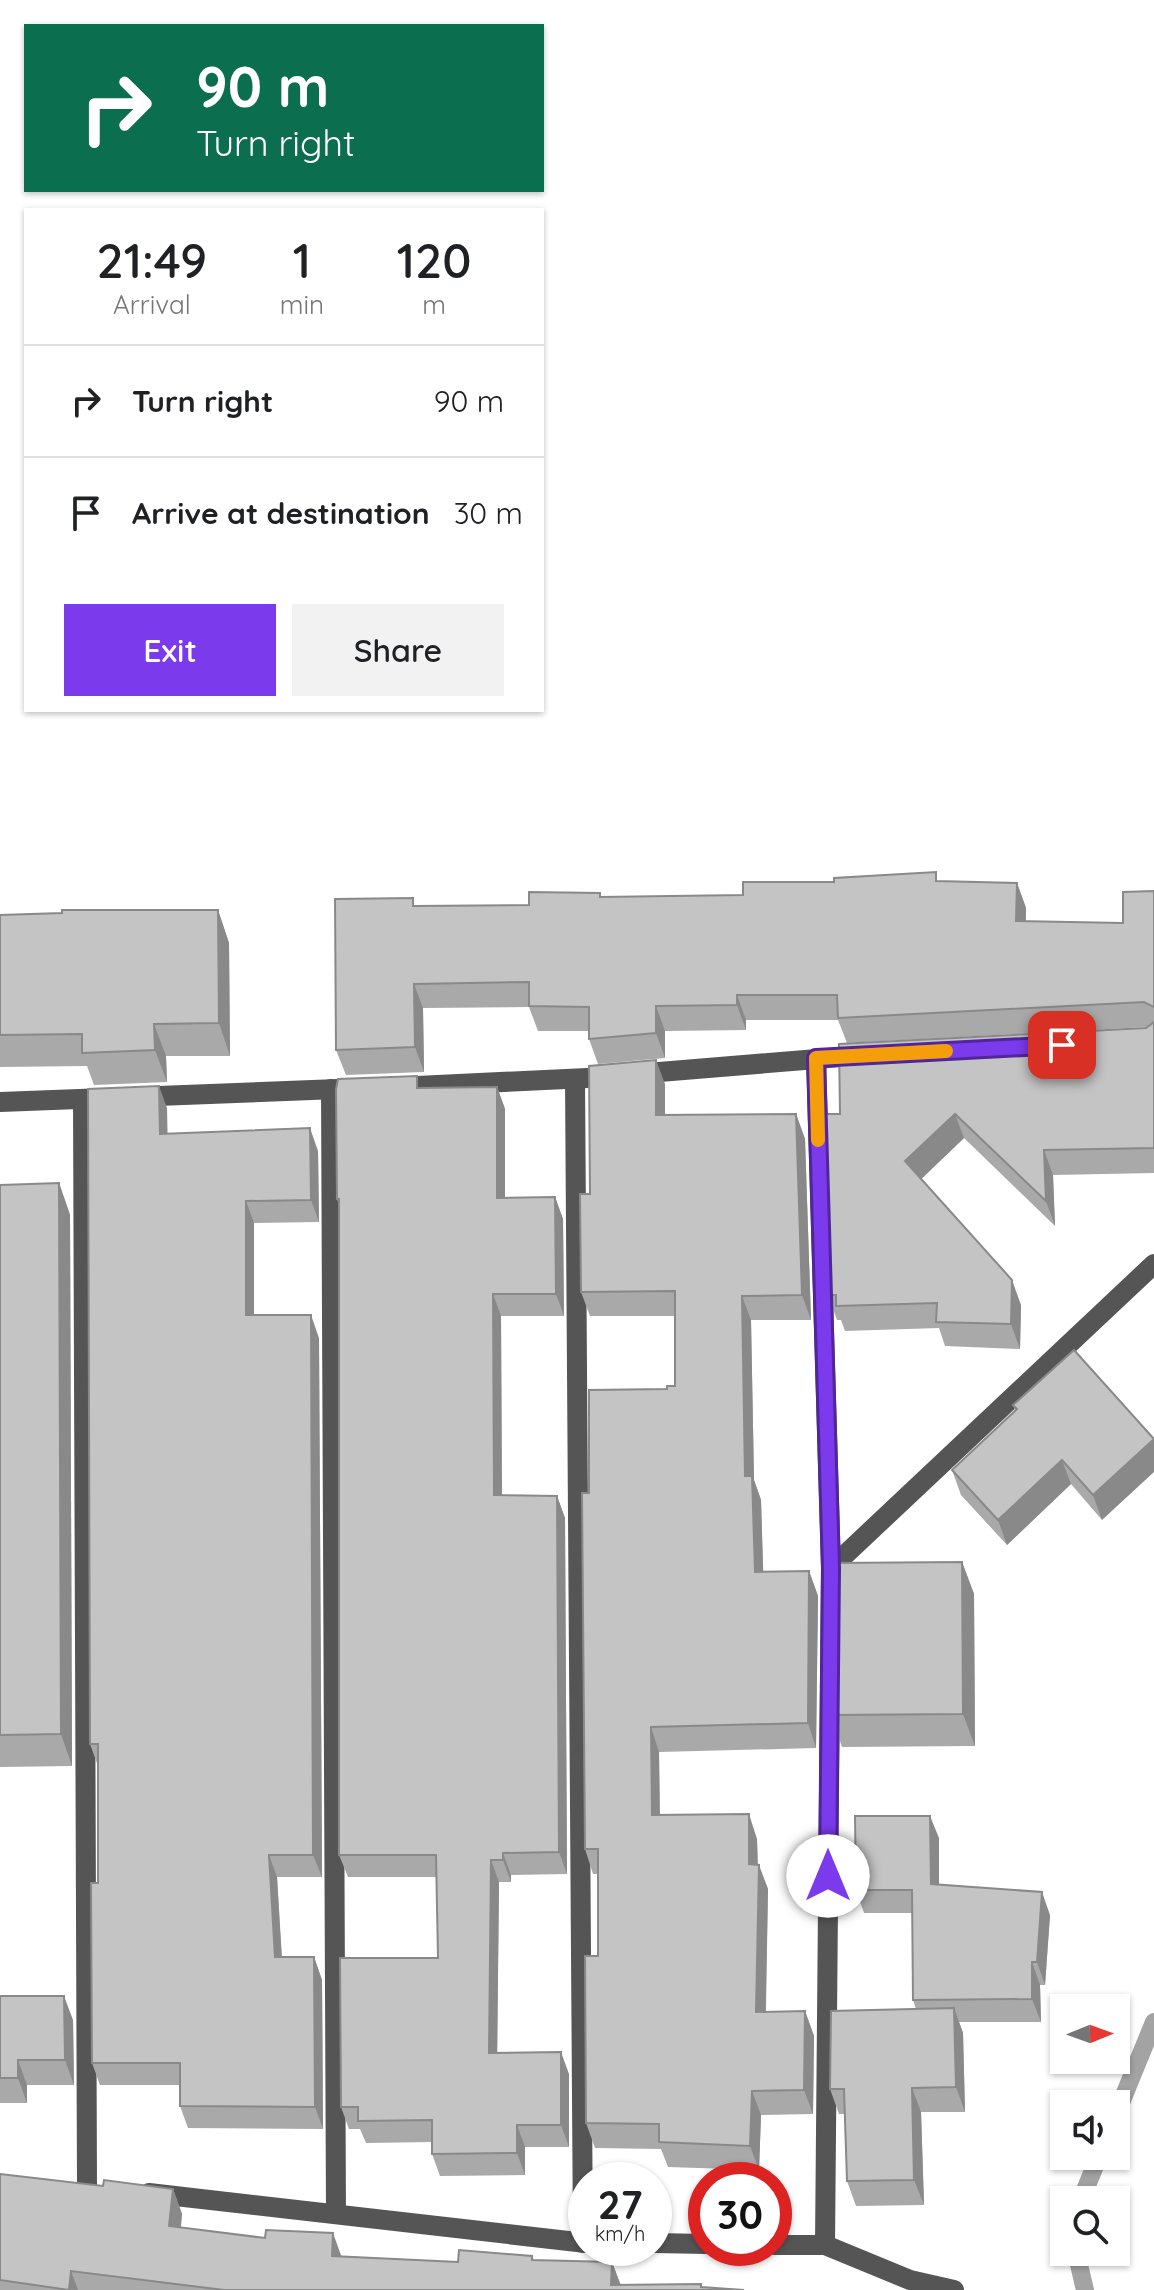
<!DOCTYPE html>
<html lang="en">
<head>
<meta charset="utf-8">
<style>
  :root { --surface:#fff; --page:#f2f2f2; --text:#202124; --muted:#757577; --line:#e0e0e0; --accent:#7c3aed }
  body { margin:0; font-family:Quicksand,sans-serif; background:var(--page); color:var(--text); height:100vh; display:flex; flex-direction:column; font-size:30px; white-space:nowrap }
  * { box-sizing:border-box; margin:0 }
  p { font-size:26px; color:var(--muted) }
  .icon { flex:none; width:44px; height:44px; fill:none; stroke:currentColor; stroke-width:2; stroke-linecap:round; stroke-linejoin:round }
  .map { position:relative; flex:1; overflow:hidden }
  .side { position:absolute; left:24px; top:208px; width:520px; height:504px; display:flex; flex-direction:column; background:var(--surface); border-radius:0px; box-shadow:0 2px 6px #0004 }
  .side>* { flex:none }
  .top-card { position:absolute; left:24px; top:24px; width:520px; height:168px; border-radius:0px; box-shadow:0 2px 6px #0004; background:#0b6e4f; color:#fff; overflow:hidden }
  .needle { width:52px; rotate:89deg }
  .fabs { position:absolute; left:1050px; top:1994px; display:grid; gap:16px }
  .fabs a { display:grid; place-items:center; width:80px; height:80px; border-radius:0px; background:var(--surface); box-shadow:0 2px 6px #0004; font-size:40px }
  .speed { position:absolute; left:568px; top:2162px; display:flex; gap:16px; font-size:40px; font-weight:700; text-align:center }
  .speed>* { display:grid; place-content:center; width:104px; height:104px; border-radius:50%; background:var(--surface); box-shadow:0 2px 6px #0004; line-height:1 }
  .speed small { font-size:20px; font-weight:400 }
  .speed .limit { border:12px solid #d22; background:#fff; color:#111 }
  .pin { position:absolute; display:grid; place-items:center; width:68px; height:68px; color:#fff; margin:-34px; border-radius:16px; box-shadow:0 4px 12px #0006 }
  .me { position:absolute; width:88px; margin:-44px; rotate:0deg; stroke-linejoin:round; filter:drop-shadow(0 0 6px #0008) }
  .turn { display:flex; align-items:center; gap:28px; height:168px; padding:0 40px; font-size:36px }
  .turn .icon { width:104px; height:104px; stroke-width:2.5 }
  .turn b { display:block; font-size:56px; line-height:68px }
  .eta { display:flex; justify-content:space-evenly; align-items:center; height:136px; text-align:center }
  .eta b { font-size:48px; font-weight:600; line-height:56px }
  .primary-button { display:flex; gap:16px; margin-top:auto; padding:16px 40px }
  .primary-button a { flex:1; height:92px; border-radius:0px; background:var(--accent); color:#fff; font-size:32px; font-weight:600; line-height:92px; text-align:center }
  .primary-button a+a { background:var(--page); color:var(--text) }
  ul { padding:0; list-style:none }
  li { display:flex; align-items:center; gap:24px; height:112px; padding:0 40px; border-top:2px solid var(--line) }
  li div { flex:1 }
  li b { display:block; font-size:30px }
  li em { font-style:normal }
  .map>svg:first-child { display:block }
</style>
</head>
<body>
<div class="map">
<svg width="1154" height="2290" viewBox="0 0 1154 2290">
  <rect width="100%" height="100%" fill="#fff"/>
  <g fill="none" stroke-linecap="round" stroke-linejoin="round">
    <g stroke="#a3a3a3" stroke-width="18">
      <polyline points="1116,2115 1154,2022"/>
      <polyline points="1081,2200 1099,2156"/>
      <polyline points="1076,2252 1085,2290"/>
    </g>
    <g stroke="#555" stroke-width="20">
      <polyline points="816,1058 831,1568 825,2245"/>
      <polyline points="635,1074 866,1055"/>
      <polyline points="575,1079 583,2243"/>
      <polyline points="396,1087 587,1078"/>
      <polyline points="331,1089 336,2214"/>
      <polyline points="83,1099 87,2186"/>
      <polyline points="0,1102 364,1088"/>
      <polyline points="831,1568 1154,1264"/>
      <polyline points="149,2193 586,2243"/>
      <polyline points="654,2243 706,2244"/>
      <polyline points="774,2245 825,2245 910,2280 954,2290"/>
    </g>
  </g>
  <g fill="#a9a9a9">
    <polygon points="939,881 1017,883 1026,908 1026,922 1123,923 1154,891 1154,1173 1053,1175 1055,1226 964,1138 921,1179 1021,1305 1020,1349 945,1346 939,1328 845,1331 841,1320 837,1320 828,1295 840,1114 1147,1027 847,1043 838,1020 746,1020 746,1030 665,1031 665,1058 598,1064 589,1039 589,1031 538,1031 529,1007 423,1008 424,1072 346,1075 336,1050 416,906 529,905 602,897 743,895 834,882"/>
    <polygon points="218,910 229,943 230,1056 166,1056 167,1082 94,1085 87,1066 0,1067 0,915"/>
    <polygon points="665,1084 665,1115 796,1114 805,1139 811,1320 751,1320 754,1480 761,1500 763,1572 809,1571 818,1596 816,1748 659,1752 660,1815 757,1839 758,1865 768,1889 766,2012 805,2011 814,2036 813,2114 761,2115 759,2170 668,2167 661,2149 595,2148 586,2123 598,1956 598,1874 593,1874 585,1849 589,1493 667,1389 675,1386 675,1316 590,1316 581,1292 590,1194"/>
    <polygon points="497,1087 505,1109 505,1198 555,1197 563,1219 564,1316 501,1316 502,1495 557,1496 565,1518 567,1874 511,1875 511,1882 499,1882 497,2053 569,2074 569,2147 525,2147 525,2175 440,2176 432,2154 432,2142 366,2143 360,2129 349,2129 341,2107 438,1958 437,1877 348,1877 339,1855 339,1205 337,1199 421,1088"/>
    <polygon points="167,1108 167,1133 318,1151 319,1222 254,1223 254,1315 319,1338 322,1877 277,1877 282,1957 314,1957 322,1980 323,2129 188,2128 180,2106 180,2085 100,2085 92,2063 98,1883 98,1766 90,1744"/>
    <polygon points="59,1183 70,1215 72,1766 0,1767 0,1185"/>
    <polygon points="1074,1350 1102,1520 1071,1484 1007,1545 961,1495 952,1470 1015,1410 1013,1405"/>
    <polygon points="962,1562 974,1594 975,1746 842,1747 831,1715"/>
    <polygon points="939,1838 939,1885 1050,1915 1045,1985 1040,1985 1041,2022 959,2022 963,2033 965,2112 921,2112 924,2205 856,2206 847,2181 845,2114 839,2114 830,2089 916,2009 913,2000 913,1913 864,1913 856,1890"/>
    <polygon points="0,1996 73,2020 74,2085 27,2085 27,2103 0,2103"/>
    <polygon points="0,2174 103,2186 173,2189 182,2214 181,2227 342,2256 458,2262 532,2256 534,2260 612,2262 621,2285 701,2284 702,2287 744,2290 0,2290"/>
  </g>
  <g fill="#898989">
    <polygon points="1017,883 1026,908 1025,946 1016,921"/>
    <polygon points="218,910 229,943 230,1056 219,1023"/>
    <polygon points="414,984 423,1008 424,1072 415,1047"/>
    <polygon points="737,995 746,1020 746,1030 737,1005"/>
    <polygon points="656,1006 665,1031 665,1058 656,1033"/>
    <polygon points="154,1024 166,1056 167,1082 155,1050"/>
    <polygon points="656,1060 665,1084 665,1139 656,1115"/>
    <polygon points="159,1086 167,1108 168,1156 160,1134"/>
    <polygon points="497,1087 505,1109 505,1220 497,1198"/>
    <polygon points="796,1114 805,1139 811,1320 802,1295"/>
    <polygon points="955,1114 964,1138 914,1186 905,1161"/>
    <polygon points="310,1128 318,1151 319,1222 311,1200"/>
    <polygon points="1044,1150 1053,1175 1055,1226 1046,1201"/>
    <polygon points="59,1183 70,1215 72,1766 61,1734"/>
    <polygon points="555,1197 563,1219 564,1316 556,1294"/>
    <polygon points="246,1201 254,1223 254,1338 246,1315"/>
    <polygon points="1012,1280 1021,1305 1020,1349 1011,1324"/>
    <polygon points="493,1294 501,1316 502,1517 494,1495"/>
    <polygon points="742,1296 751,1320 754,1480 761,1500 764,1596 755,1572 745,1476"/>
    <polygon points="311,1315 319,1338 322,1877 313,1855"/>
    <polygon points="1154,1439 1154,1472 1102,1520 1093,1495"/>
    <polygon points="1062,1460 1071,1484 1007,1545 998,1520"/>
    <polygon points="557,1496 565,1518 567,1874 559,1852"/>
    <polygon points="962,1562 974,1594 975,1746 963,1714"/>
    <polygon points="809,1571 818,1596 816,1748 808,1723"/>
    <polygon points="651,1727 659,1752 660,1839 652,1815"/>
    <polygon points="749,1814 757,1839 758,1889 749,1864"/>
    <polygon points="930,1816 939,1838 939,1907 931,1884"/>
    <polygon points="503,1853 511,1875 511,1882 503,1860"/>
    <polygon points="269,1855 277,1877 283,1980 275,1957"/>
    <polygon points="491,1860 499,1882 497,2075 489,2053"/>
    <polygon points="759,1865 768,1889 765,2037 756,2012"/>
    <polygon points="1042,1892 1050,1915 1045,1985 1037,1962"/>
    <polygon points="314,1957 322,1980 323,2129 315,2107"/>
    <polygon points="1032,1962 1040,1985 1041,2022 1032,1999"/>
    <polygon points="64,1996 73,2020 74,2085 65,2060"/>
    <polygon points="954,2008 963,2033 965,2112 956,2087"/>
    <polygon points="805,2011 814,2036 813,2114 804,2090"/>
    <polygon points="561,2052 569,2074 569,2147 561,2125"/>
    <polygon points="18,2060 27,2085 27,2103 18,2078"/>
    <polygon points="912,2088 921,2112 924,2205 914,2180"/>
    <polygon points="752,2091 761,2115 759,2170 750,2146"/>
    <polygon points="517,2125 525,2147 525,2175 517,2153"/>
    <polygon points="173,2189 182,2214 178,2250 169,2226"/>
    <polygon points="333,2233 342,2258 332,2256"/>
    <polygon points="612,2262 621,2287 611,2285"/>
    <polygon points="71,2271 78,2290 69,2290"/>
  </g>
  <g fill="#c4c4c4" stroke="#898989" stroke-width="2">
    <polygon points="936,872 936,881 1017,883 1016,921 1123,923 1123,892 1154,891 1154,1007 1144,1002 838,1018 837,995 737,995 737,1005 656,1006 656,1033 589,1039 589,1007 529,1006 529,982 414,984 415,1047 336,1050 335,899 413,898 413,906 529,905 529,892 600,893 600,897 743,895 743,882 834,882 834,878"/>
    <polygon points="62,910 218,910 219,1023 154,1024 155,1050 82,1053 82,1034 0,1035 0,915 62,913"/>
    <polygon points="1154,1022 1154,1148 1044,1150 1046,1201 955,1114 905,1161 1012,1280 1011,1324 936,1322 937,1303 836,1306 836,1295 828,1295 822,1114 840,1114 839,1044 1146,1028"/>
    <polygon points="656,1060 656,1115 796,1114 802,1295 742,1296 745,1476 752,1476 755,1572 809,1571 808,1723 651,1727 652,1815 749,1814 749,1864 759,1865 756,2012 805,2011 804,2090 752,2091 750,2146 659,2142 659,2124 586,2123 585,1956 598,1956 598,1849 585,1849 582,1493 589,1493 589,1390 667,1389 667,1386 675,1386 675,1291 581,1292 580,1194 590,1194 589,1066"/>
    <polygon points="417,1076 417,1088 497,1087 497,1198 555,1197 556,1294 493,1294 494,1495 557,1496 559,1852 503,1853 503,1860 491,1860 489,2053 561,2052 561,2125 517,2125 517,2153 432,2154 432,2120 358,2121 358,2107 341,2107 340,1958 438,1958 436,1855 339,1855 339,1199 337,1199 336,1089 338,1079"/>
    <polygon points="159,1086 160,1134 310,1128 311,1200 246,1201 246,1315 311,1315 313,1855 269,1855 275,1957 314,1957 315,2107 180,2106 180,2063 92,2063 91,1883 98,1883 98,1744 90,1744 88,1089"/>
    <polygon points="59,1183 61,1734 0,1735 0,1185"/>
    <polygon points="1074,1350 1154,1439 1093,1495 1062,1460 998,1520 952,1470 1017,1409 1013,1405"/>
    <polygon points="962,1562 963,1714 831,1715 832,1563"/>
    <polygon points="855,1816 930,1816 931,1884 1042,1892 1037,1962 1032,1962 1032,1999 913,2000 912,1890 856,1890"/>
    <polygon points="0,1996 64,1996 65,2060 18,2060 18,2078 0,2078"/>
    <polygon points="954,2008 956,2087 912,2088 914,2180 847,2181 844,2089 830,2089 831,2011"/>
    <polygon points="0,2174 103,2186 104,2180 173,2189 169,2226 265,2238 266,2230 333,2233 332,2256 458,2262 459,2250 532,2256 532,2260 612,2262 611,2285 701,2284 701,2287 744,2290 224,2290 71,2271 69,2290 0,2280"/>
  </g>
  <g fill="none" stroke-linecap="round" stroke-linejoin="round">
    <defs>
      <polyline id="route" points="828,1876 831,1568 816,1058 1062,1045"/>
    </defs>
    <use href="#route" stroke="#51269a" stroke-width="20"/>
    <use href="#route" stroke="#7c3aed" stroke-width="14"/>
    <polyline stroke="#f59e0b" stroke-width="14" points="818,1140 816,1058 946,1051"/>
  </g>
</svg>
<div class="fabs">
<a><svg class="needle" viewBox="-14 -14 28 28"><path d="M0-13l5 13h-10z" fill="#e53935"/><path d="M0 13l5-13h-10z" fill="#757577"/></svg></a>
<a><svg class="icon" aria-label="sound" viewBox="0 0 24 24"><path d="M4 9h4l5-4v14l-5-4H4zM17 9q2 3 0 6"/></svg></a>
<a><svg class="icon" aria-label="search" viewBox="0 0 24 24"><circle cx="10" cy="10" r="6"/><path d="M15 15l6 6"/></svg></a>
</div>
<div class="speed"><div>27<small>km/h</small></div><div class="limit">30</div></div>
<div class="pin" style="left:1062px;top:1045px;background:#d93025"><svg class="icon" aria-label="arrive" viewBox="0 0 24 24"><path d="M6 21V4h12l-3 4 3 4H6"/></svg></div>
<svg class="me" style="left:828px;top:1876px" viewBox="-20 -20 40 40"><circle r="19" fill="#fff"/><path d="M0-13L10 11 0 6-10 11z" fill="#7c3aed"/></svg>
<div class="top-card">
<div class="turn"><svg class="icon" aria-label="right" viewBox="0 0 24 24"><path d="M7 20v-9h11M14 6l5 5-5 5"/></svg><div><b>90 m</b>Turn right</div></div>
</div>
<section class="side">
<div class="eta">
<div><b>21:49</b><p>Arrival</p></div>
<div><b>1</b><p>min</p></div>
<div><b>120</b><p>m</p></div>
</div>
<ul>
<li><svg class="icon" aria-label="right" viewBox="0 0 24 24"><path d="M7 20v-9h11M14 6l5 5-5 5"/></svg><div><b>Turn right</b></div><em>90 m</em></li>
<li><svg class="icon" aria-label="arrive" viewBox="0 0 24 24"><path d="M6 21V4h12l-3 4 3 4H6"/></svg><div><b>Arrive at destination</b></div><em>30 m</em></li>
</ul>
<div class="primary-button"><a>Exit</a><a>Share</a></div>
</section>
</div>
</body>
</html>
